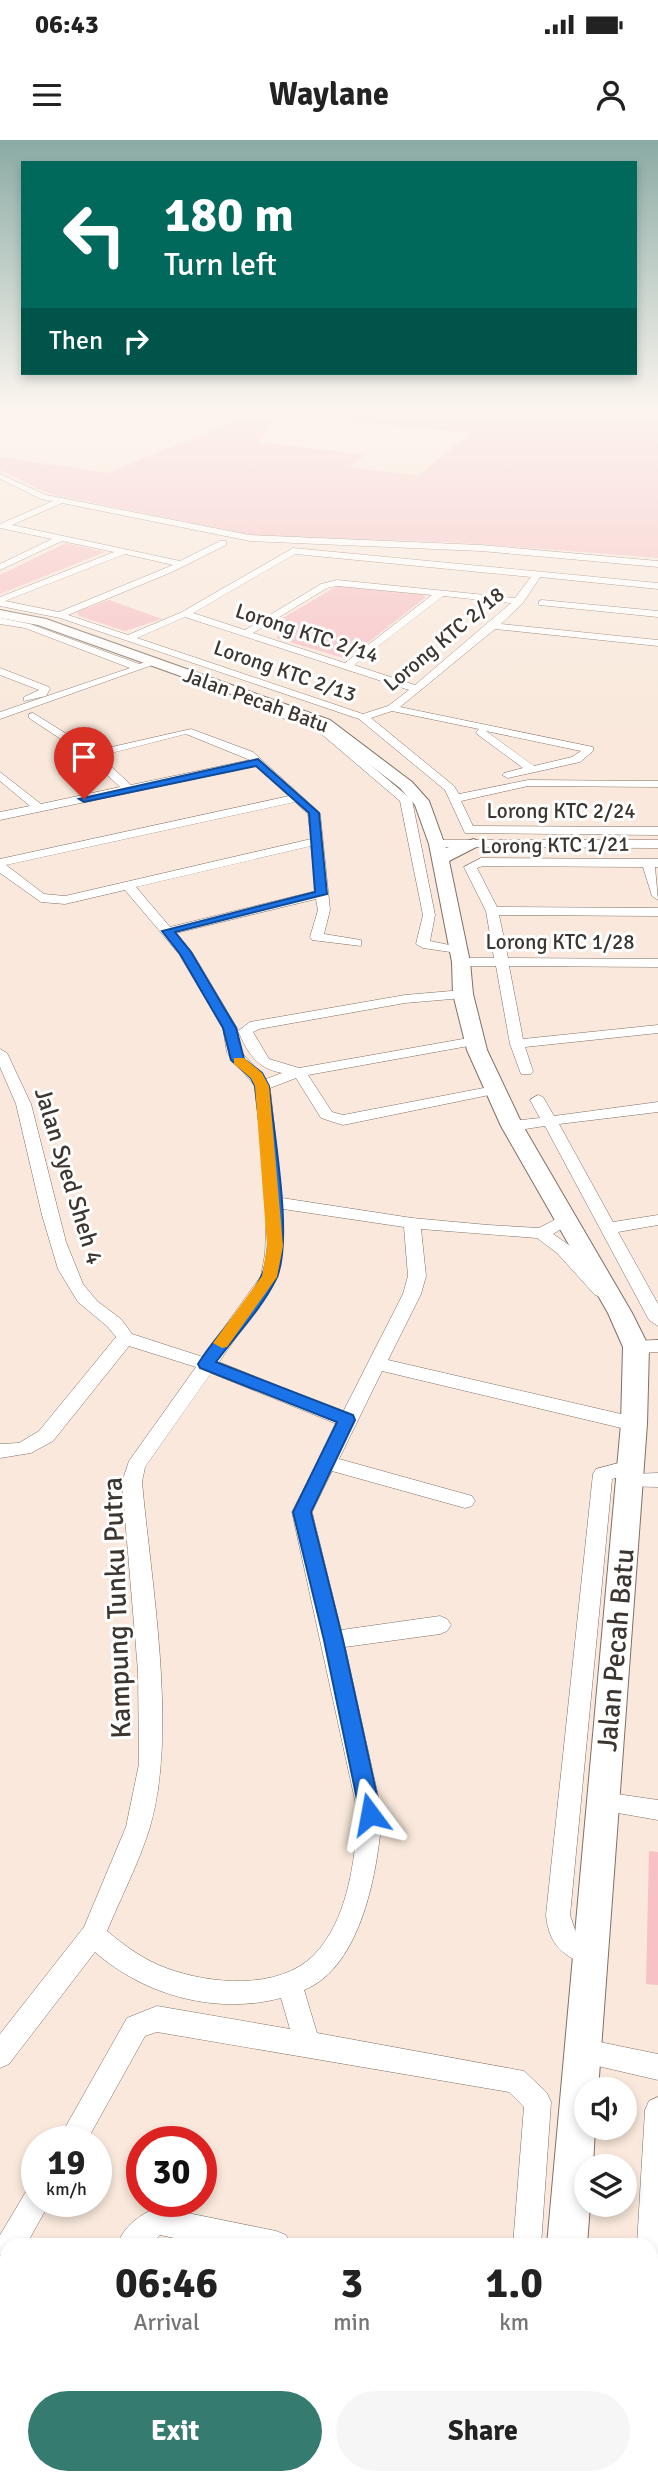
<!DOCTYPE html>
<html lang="en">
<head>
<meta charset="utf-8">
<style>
  :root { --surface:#fff; --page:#f6f6f6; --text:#222; --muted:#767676; --accent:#367b70 }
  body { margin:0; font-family:Signika,sans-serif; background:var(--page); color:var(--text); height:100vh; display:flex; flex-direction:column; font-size:26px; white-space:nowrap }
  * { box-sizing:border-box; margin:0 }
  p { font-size:23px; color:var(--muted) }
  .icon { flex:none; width:38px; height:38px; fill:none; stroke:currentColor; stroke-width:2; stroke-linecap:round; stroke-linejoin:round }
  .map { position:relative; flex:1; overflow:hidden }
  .drawer { position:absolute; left:0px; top:2098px; width:658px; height:247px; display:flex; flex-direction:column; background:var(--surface); border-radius:21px 21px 0 0; box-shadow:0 4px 10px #0003 }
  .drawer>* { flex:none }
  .top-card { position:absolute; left:21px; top:21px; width:616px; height:214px; border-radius:0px; box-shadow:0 4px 10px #0003; background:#00695c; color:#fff; overflow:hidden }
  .controls { position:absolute; left:574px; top:1937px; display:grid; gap:14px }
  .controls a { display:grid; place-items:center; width:63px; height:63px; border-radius:50%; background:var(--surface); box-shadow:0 4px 10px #0003; font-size:35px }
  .speed { position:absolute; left:21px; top:1986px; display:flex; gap:14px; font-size:35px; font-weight:700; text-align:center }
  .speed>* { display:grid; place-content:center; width:91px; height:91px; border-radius:50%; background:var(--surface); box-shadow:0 4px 10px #0003; line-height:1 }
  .speed small { font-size:18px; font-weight:400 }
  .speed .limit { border:10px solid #d22; background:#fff; color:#111 }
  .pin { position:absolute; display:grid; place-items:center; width:60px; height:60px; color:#fff; margin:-72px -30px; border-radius:50% 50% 50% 0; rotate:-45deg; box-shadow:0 0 7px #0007 }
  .pin .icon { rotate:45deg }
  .me { position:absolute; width:77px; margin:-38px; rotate:347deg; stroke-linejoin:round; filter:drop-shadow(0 0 5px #0008) }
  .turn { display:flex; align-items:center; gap:24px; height:147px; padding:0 28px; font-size:32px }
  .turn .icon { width:91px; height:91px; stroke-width:2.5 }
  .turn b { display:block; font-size:49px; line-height:60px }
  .then { display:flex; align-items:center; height:66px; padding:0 28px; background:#0003; gap:14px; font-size:26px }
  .eta { display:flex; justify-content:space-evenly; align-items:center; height:119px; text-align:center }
  .eta b { font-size:42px; font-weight:700; line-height:49px }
  .cta { display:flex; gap:14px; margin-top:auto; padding:14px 28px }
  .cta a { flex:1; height:80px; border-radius:42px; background:var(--accent); color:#fff; font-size:28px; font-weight:700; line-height:80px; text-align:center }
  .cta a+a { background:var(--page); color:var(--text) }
  .status { display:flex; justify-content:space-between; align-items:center; height:49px; padding:0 35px; background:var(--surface); direction:ltr }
  .status svg { height:19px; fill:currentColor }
  header { display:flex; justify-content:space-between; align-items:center; height:91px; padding:0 28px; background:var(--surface); font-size:32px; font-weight:700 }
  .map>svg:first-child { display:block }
</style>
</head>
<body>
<div class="status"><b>06:43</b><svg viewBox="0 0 49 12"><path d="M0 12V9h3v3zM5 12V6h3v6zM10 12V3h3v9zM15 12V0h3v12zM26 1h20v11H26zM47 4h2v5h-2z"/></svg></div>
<header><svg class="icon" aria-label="menu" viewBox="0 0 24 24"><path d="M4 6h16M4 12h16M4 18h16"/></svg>Waylane<svg class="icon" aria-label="person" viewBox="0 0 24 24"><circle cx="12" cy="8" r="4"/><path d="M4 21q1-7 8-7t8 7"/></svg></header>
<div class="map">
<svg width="658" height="2344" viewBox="0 0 658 2344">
  <rect width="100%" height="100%" fill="#f9e8db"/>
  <g fill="#f7c1c5" fill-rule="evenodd">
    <path d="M 434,267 L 658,267 L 658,418 L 466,403 L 253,395 L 49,354 L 0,330 L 0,317 L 108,333 L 262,269 L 293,268 L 386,278 L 424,273 ZM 279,274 L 469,293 L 470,293 L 418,336 L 350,327 L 365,315 L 259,302 Z"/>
    <polygon points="66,403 105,412 0,454 0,435"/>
    <polygon points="339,445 421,454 426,457 347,519 276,498 287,490 269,486"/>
    <polygon points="109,460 162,479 125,491 79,476 77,472"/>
    <polygon points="649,1711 658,1712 658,1845 646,1844"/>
  </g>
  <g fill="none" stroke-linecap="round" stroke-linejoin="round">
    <defs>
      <g id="street">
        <path d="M 0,334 L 46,355 L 250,395 L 481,405 L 658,421 L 658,427 L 481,411 L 250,401 L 62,363 L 12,385 L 180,421 L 220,401 L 226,401 L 226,405 L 172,432 L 68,475 L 128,495 L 182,472 L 293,408 L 658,443 L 658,449 L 540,437 L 523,463 L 501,484 L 658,500 L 658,506 L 495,489 L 400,567 L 593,607 L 593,611 L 580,622 L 508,638 L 502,635 L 504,633 L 523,628 L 477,594 L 476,592 L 479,589 L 392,571 L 371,578 L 454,646 L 459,654 L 528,640 L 658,641 L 658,647 L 528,646 L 461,661 L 473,686 L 658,687 L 658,695 L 465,693 L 445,650 L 359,579 L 60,478 L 0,466 L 0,457 L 114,412 L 62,401 L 0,430 L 0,424 L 52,399 L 0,388 L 0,384 L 53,361 L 41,359 L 0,339 ZM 125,414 L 173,425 L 59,472 L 5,461 ZM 295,414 L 531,437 L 515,458 L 337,440 L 321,444 L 245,490 L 193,473 ZM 337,446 L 432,455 L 345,523 L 253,493 L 327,448 ZM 443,456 L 511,463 L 415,545 L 354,525 ZM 185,477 L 409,550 L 388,566 L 363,574 L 137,498 ZM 486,591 L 581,611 L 572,617 L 534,626 Z"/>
        <polygon points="542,460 658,471 658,477 539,465 539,461"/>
        <polygon points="0,478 30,484 139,524 153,520 158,523 0,579 0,572 130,528 25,488 0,484"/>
        <polygon points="0,528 49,547 50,549 46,556 24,561 24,557 39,550 0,535"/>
        <polygon points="281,566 286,569 284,571 327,588 412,660 435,775 430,801 464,808 464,814 423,808 416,804 423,775 400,661 319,592 272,574 272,570"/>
        <path d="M 33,573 L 94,611 L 191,589 L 253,612 L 320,673 L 330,770 L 324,794 L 361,800 L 361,806 L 312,800 L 310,797 L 318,770 L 316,759 L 176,793 L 192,812 L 237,888 L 241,912 L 266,939 L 282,933 C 256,928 248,913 238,891 L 250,882 L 405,855 L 463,850 L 470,854 L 463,858 L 405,863 L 259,889 L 253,892 L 269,919 L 299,928 L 474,897 L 481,901 L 474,905 L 308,935 L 332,972 L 343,975 L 494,946 L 501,950 L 494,954 L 343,985 L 321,978 L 296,938 L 270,948 L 282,1058 L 412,1078 L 488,1085 L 539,1088 L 560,1077 L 572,1077 L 574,1081 L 553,1094 L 569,1105 L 610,1151 L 601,1157 L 595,1155 L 557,1113 L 537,1098 L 421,1089 L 426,1136 L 421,1154 L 388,1220 L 634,1277 L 641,1279 L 643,1284 L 641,1289 L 634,1291 L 382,1231 L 339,1319 L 465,1354 L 472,1356 L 475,1361 L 472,1366 L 465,1368 L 332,1331 L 312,1372 L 341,1490 L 440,1476 L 447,1479 L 451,1485 L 447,1491 L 440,1494 L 345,1507 L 382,1674 C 378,1729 362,1827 304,1850 L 317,1893 L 524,1931 L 547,1953 L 551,1962 L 541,2105 L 513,2105 L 524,1967 L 509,1952 L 157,1892 L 145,1896 L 86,2002 L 57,2002 L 127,1878 L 157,1866 L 290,1889 L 281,1858 C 217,1875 145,1856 95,1812 L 9,1924 L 0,1928 L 0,1894 L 84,1787 L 126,1687 L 139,1624 L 138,1531 L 122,1342 L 129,1321 L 196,1227 L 129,1206 L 53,1301 L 31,1313 L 0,1318 L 0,1304 L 19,1303 L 39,1291 L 116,1197 L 108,1187 L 78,1162 L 58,1129 L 42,1075 L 16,964 L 0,927 L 0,909 L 7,913 L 31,964 L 66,1102 L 83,1144 L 97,1161 L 121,1179 L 132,1194 L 203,1217 L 261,1136 L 265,1114 L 267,1066 L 255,946 L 227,913 L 223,888 L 179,814 L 125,750 L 65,764 L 41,762 L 0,733 L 0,719 L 289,656 L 256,626 L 0,680 L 0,672 L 30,666 L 0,641 L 0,632 L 41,664 L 120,647 L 88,617 L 29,578 L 29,574 ZM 186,594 L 250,620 L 131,645 L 100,616 ZM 295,662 L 308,674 L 311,699 L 65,756 L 44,754 L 6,725 ZM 311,706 L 316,751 L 170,787 L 136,747 ZM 283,1069 L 404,1087 L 408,1136 L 403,1154 L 343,1272 L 219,1222 L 278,1137 L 282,1114 ZM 211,1233 L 337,1284 L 292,1372 L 358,1674 C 355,1720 348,1780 314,1815 C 278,1851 209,1844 166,1828 C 144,1820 125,1806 107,1791 C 121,1757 139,1723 150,1687 C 178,1592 151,1442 142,1342 L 145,1327 Z"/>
        <polygon points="437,700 658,700 658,708 433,707 431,704"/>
        <polygon points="481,718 658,719 658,727 655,727 658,760 652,756 643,727 483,726 477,728 497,767 658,768 658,776 499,775 508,818 658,819 658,827 509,826 523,899 658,885 658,893 525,907 533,931 531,934 521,934 510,904 496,826 461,826 454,822 461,818 494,818 486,771 464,727"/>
        <polygon points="538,955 543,957 554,976 658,962 658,972 559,984 613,1082 658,1075 658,1085 618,1092 658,1164 658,1186 649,1180 545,986 512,991 504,986 512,981 540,978 530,960"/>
        <polygon points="658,1200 658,1212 636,1213 627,1207 636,1201"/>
        <path d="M 630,1320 L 637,1322 L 640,1327 L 631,1334 L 658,1333 L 658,1347 L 622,1346 L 619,1341 L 622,1336 L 612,1339 L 570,1775 L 576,1793 L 601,1807 L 604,1815 L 601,1823 L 592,1827 C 564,1817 549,1806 546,1775 L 593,1334 L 596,1329 Z"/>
        <polygon points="603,1652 658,1660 658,1680 595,1669 591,1662 595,1655"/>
        <polygon points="585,1899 658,1914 658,1940 576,1921 572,1912 576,1903"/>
        <polygon points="658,1957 658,2121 651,2124 651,2105 637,2105 645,1970 649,1961"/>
        <polygon points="37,2046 37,2062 50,2062 26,2105 7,2105 7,2118 0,2115 0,2095 27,2050"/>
        <path d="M 158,2067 L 276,2091 L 286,2095 L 290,2105 L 208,2105 L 160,2095 L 150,2105 L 117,2105 C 124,2086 139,2075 158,2067 Z"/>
        <polygon points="7,2265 7,2301 0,2304 0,2268"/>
        <polygon points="651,2330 654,2344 624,2344 624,2338 651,2338"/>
        <polygon points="246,2338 277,2338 275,2344 244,2344"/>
        <rect x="490" y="2338" width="30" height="6"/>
      </g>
      <g id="secondary">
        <polygon points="0,470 46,479 330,580 412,642 429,661 446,708 474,699 482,704 449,721 470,822 473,854 487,910 523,986 632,1173 649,1207 647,1284 598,1950 586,1950 586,1988 595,1988 593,2026 586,2026 586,2065 590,2065 587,2105 547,2105 621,1284 623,1207 608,1173 501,986 467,910 453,854 452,822 429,704 415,665 400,648 320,586 38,485 0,478"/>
        <polygon points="526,2338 570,2338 569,2344 525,2344"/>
      </g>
      <polygon id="primary" points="0,2297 7,2300 7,2338 47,2338 49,2344 0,2344"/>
    </defs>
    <use href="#street" stroke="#807165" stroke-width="1"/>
    <use href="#secondary" stroke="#807165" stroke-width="2"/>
    <use href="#primary" stroke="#807165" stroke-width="2"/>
    <use href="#street" fill="#fff" fill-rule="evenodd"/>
    <use href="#secondary" fill="#fff" fill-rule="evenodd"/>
    <use href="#primary" fill="#fff" fill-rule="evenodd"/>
  </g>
  <linearGradient id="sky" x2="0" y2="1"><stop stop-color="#8aaba4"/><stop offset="0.45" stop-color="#fcf5ef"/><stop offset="1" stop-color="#fcf5ef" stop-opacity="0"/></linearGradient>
  <rect width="658" height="595" fill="url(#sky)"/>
  <path fill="#1a73e8" stroke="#114b97" stroke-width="2" d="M 258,619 L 319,673 L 327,754 L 175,792 L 191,812 L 236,888 L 244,919 L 262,933 L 269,946 C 273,990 294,1102 276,1139 C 262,1168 236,1195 216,1222 L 353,1275 L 355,1280 L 311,1372 L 343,1500 L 381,1674 L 378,1681 L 370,1684 L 363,1681 L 360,1674 L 324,1500 L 293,1372 L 337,1282 L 200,1228 L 198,1224 C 216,1194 245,1169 261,1137 C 279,1102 259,989 255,946 L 251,938 L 231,920 L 223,888 L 180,814 L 162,791 L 315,752 L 309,673 L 256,626 L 84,662 L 79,659 Z"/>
  <polygon fill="#f59e0b" points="234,918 244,918 262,933 269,946 283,1106 277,1137 227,1207 222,1208 213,1203 262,1136 267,1106 255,946 251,938 234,924"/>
  <g text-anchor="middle" stroke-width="6" stroke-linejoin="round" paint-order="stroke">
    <g font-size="21" fill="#3c3530" stroke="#fff">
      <text transform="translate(307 493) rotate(18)" y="7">Lorong KTC 2/14</text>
      <text transform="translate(444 499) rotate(-40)" y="7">Lorong KTC 2/18</text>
      <text transform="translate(285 531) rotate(19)" y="7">Lorong KTC 2/13</text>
      <text transform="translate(256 560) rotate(20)" y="7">Jalan Pecah Batu</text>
      <text x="561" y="678">Lorong KTC 2/24</text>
      <text transform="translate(555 705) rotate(-1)" y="7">Lorong KTC 1/21</text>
      <text x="560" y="809">Lorong KTC 1/28</text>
    </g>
    <g font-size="24" fill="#3c3530" stroke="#fff">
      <text transform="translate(69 1036) rotate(73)" y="8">Jalan Syed Sheh 4</text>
    </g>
    <g font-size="28" fill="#3c3530" stroke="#fff">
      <text transform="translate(116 1468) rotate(-92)" y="10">Kampung Tunku Putra</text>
      <text transform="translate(615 1510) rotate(-85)" y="10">Jalan Pecah Batu</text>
    </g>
  </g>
</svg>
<div class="controls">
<a><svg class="icon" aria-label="sound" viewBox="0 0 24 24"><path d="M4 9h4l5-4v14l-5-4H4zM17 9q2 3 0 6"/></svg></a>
<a><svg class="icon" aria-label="layers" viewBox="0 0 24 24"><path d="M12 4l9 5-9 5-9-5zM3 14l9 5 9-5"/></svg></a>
</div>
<div class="speed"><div>19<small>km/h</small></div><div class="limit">30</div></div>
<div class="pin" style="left:84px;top:659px;background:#d93025"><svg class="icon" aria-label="arrive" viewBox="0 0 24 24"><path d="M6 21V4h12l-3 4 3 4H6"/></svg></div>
<svg class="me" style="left:370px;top:1674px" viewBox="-20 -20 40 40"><path d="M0-17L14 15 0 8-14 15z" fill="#1a73e8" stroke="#fff" stroke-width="4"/></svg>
<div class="top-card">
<div class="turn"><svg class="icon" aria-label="left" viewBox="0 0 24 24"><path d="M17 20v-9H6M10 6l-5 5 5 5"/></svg><div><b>180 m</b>Turn left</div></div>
<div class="then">Then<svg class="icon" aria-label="right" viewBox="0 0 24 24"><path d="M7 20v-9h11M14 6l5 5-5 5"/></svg></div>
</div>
<section class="drawer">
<div class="eta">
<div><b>06:46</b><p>Arrival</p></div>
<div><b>3</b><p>min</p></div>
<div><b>1.0</b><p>km</p></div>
</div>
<div class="cta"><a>Exit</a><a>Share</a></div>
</section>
</div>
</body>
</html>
